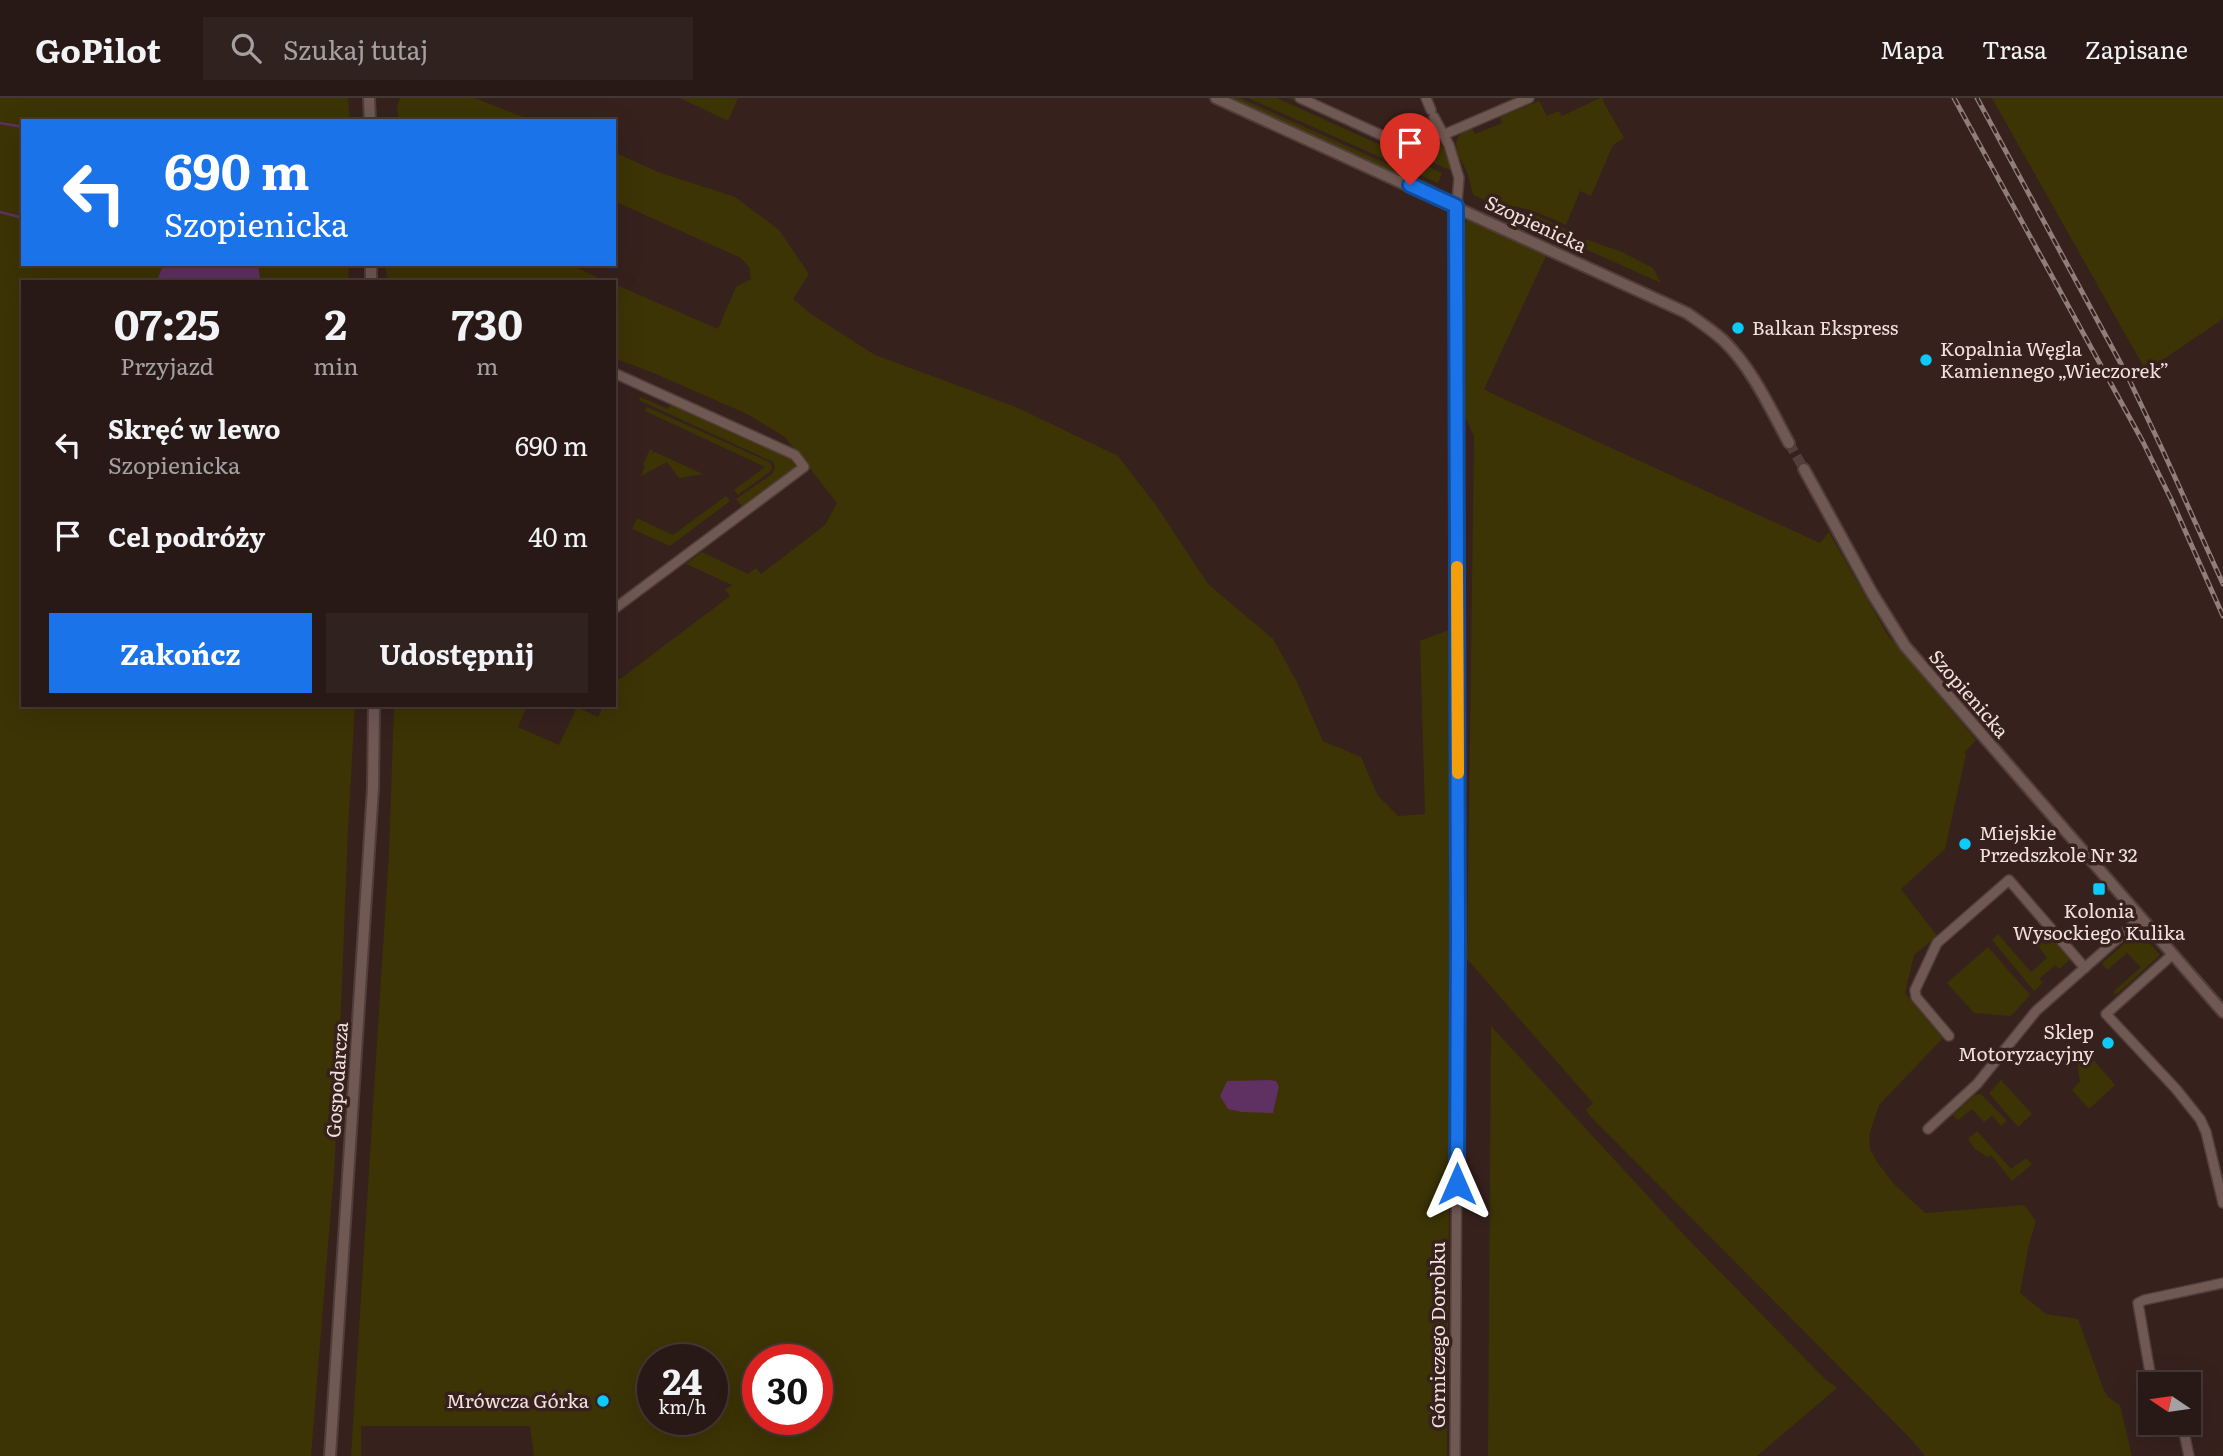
<!DOCTYPE html>
<html lang="pl">
<head>
<meta charset="utf-8">
<style>
  :root { --surface:#281916; --page:#30221f; --text:#f1f3f6; --muted:#a5a0a1; --line:#443835; --accent:#1a73e8 }
  body { margin:0; font-family:Literata,serif; background:var(--page); color:var(--text); height:100vh; display:flex; flex-direction:column; font-size:26px; white-space:nowrap }
  * { box-sizing:border-box; margin:0 }
  p { font-size:23px; color:var(--muted) }
  .icon { flex:none; width:38px; height:38px; fill:none; stroke:currentColor; stroke-width:2; stroke-linecap:round; stroke-linejoin:round }
  .map { position:relative; flex:1; overflow:hidden }
  .drawer { position:absolute; left:21px; top:182px; width:595px; height:427px; display:flex; flex-direction:column; background:var(--surface); border-radius:0px; box-shadow:0 7px 28px #0002,0 0 0 2px var(--line) }
  .drawer>* { flex:none }
  .hud { position:absolute; left:21px; top:21px; width:595px; height:147px; border-radius:0px; box-shadow:0 7px 28px #0002,0 0 0 2px var(--line); background:#1a73e8; color:#fff; overflow:hidden }
  .needle { width:46px; rotate:283deg }
  .buttons { position:absolute; left:2138px; top:1274px; display:grid; gap:14px }
  .buttons a { display:grid; place-items:center; width:63px; height:63px; border-radius:0px; background:var(--surface); box-shadow:0 7px 28px #0002,0 0 0 2px var(--line); font-size:35px }
  .speed { position:absolute; left:637px; top:1246px; display:flex; gap:14px; font-size:35px; font-weight:700; text-align:center }
  .speed>* { display:grid; place-content:center; width:91px; height:91px; border-radius:50%; background:var(--surface); box-shadow:0 7px 28px #0002,0 0 0 2px var(--line); line-height:1 }
  .speed small { font-size:18px; font-weight:400 }
  .speed .limit { border:10px solid #d22; background:#fff; color:#111 }
  .pin { position:absolute; display:grid; place-items:center; width:60px; height:60px; color:#fff; margin:-72px -30px; border-radius:50% 50% 50% 0; rotate:-45deg; box-shadow:0 0 7px #0007 }
  .pin .icon { rotate:45deg }
  .me { position:absolute; width:77px; margin:-38px; rotate:0deg; stroke-linejoin:round; filter:drop-shadow(0 0 5px #0008) }
  .turn { display:flex; align-items:center; gap:24px; height:147px; padding:0 28px; font-size:32px }
  .turn .icon { width:91px; height:91px; stroke-width:2.5 }
  .turn b { display:block; font-size:49px; line-height:60px }
  .eta { display:flex; justify-content:space-evenly; align-items:center; height:119px; text-align:center }
  .eta b { font-size:42px; font-weight:700; line-height:49px }
  .action { display:flex; gap:14px; margin-top:auto; padding:14px 28px }
  .action a { flex:1; height:80px; border-radius:0px; background:var(--accent); color:#fff; font-size:28px; font-weight:700; line-height:80px; text-align:center }
  .action a+a { background:var(--page); color:var(--text) }
  ul { padding:0; list-style:none }
  li { display:flex; align-items:center; gap:21px; height:91px; padding:0 28px }
  li div { flex:1 }
  li b { display:block; font-size:26px }
  li em { font-style:normal }
  header { display:flex; align-items:center; gap:42px; box-sizing:border-box; height:98px; padding:0 35px; background:var(--surface); border-bottom:2px solid var(--line) }
  header strong { font-size:33px }
  nav { display:flex; gap:38px; margin-inline-start:auto; font-size:24px }
  .search { width:490px; height:63px; background:var(--page); display:flex; align-items:center; gap:18px; box-sizing:border-box; padding:0 24px; border-radius:0px; color:var(--muted); font-size:26px }
  .map>svg:first-child { display:block }
</style>
</head>
<body>
<header>
<strong>GoPilot</strong>
<div class="search"><svg class="icon" aria-label="search" viewBox="0 0 24 24"><circle cx="10" cy="10" r="6"/><path d="M15 15l6 6"/></svg>Szukaj tutaj</div>
<nav><a>Mapa</a><a>Trasa</a><a>Zapisane</a></nav>
</header>
<div class="map">
<svg width="2223" height="1358" viewBox="0 0 2223 1358">
  <rect width="100%" height="100%" fill="#36211d"/>
  <g fill="#3c3405" fill-rule="evenodd">
    <polygon points="0,0 348,0 350,23 23,23 23,166 349,166 348,184 23,184 23,607 355,607 348,732 335,1061 311,1358 0,1358"/>
    <polygon points="400,0 475,0 533,23 399,23 397,8"/>
    <polygon points="680,0 738,0 728,23"/>
    <polygon points="1229,0 1240,0 1436,88 1434,93"/>
    <polygon points="1248,0 1277,0 1442,75 1438,85"/>
    <path d="M 1288,0 L 1294,0 L 1389,44 C 1429,47 1434,16 1452,73 Z"/>
    <path d="M 1600,0 L 1603,0 L 1604,5 L 1624,40 L 1613,47 L 1591,98 L 1580,93 L 1566,127 C 1538,114 1520,107 1489,105 L 1488,103 L 1473,97 C 1470,85 1467,67 1457,58 C 1455,42 1456,36 1472,30 L 1475,36 L 1502,25 L 1500,19 L 1539,3 L 1547,18 L 1559,13 L 1562,18 Z"/>
    <polygon points="1992,0 2223,0 2223,221 2146,273"/>
    <path d="M 614,54 L 658,74 L 735,99 L 779,132 L 809,176 L 793,201 L 811,216 L 875,257 L 1016,309 L 1118,358 L 1158,410 L 1208,486 L 1273,541 L 1297,584 L 1323,643 L 1361,659 L 1378,698 L 1398,718 L 1425,716 L 1420,543 L 1454,530 L 1447,1358 L 534,1358 L 530,1328 L 361,1328 L 361,1358 L 351,1358 L 389,754 L 394,607 L 527,607 L 518,629 L 559,647 L 577,609 L 598,619 L 604,607 L 614,607 L 614,576 L 620,581 L 730,498 L 725,492 L 732,487 L 686,466 L 702,454 L 748,476 L 756,470 L 761,476 L 825,427 L 837,405 L 785,339 L 747,316 L 656,276 L 614,260 L 614,186 L 718,231 L 736,189 L 751,181 L 749,169 L 741,160 L 614,103 ZM 1271,982 L 1276,983 L 1279,989 L 1273,1015 L 1227,984 ZM 653,1262 L 712,1262 L 712,1321 L 653,1321 ZM 758,1262 L 817,1262 L 817,1321 L 758,1321 Z"/>
    <polygon points="1516,112 1535,117 1576,136 1570,144 1515,118"/>
    <polygon points="1467,123 1477,124 1546,158 1484,291 1493,296 1820,445 1829,434 1887,536 1976,642 1964,655 1966,656 1945,751 1901,791 1937,838 1914,857 1905,895 1943,940 1879,1007 1869,1038 1870,1051 1877,1064 1893,1085 1925,1115 2024,1107 2036,1123 2029,1146 2020,1195 2046,1216 2078,1221 2103,1290 2108,1299 2120,1307 2132,1358 1925,1358 1911,1341 1592,1020 1586,1012 1593,1005 1467,861 1474,338 1462,313 1460,132"/>
    <polygon points="1585,141 1622,154 1653,170 1661,185 1583,150"/>
    <polygon points="385,166 389,166 390,170 398,168 398,166 577,166 576,169 608,184 388,184"/>
    <polygon points="640,299 668,311 671,305 793,360 795,369 743,410 736,401 772,376 775,370 773,364 639,302"/>
    <polygon points="647,309 769,364 772,368 771,373 738,397 734,392 765,369 645,313"/>
    <polygon points="650,351 653,353 652,356 655,354 703,376 679,380 667,364 641,378 645,368 643,367"/>
    <polygon points="726,398 730,403 670,448 632,431 637,420 673,437"/>
    <polygon points="2049,833 2072,860 2059,871 2055,867 2039,881 2043,885 2034,893 1992,842 1998,836 2031,874 2047,860 2036,845"/>
    <polygon points="2141,835 2160,857 2116,897 2113,894 2141,869 2127,855 2107,872 2102,865 2133,838"/>
    <polygon points="1988,849 2030,897 2011,918 1974,915 1947,885"/>
    <polygon points="1491,928 1684,1137 1826,1282 1837,1290 1757,1358 1488,1358"/>
    <polygon points="2091,959 2115,987 2089,1011 2072,992 2080,984 2077,963"/>
    <polygon points="2001,982 2032,1016 2018,1029 1989,995"/>
    <polygon points="1981,996 2007,1023 2001,1028 1992,1018 1984,1024 1972,1011 1958,1022 1953,1017 1975,997"/>
    <polygon points="1977,1033 2011,1071 2026,1060 2032,1066 2012,1083 1991,1057 1988,1059 1975,1051 1968,1041"/>
  </g>
  <g fill="#5f3163">
    <polygon points="164,166 258,166 260,180 257,184 156,184"/>
    <polygon points="1271,982 1276,983 1279,989 1273,1015 1242,1014 1228,1011 1220,998 1227,983"/>
  </g>
  <g fill="none" stroke-linecap="round" stroke-linejoin="round">
    <g stroke="#5f3163" stroke-width="2.5">
      <polyline points="0,25 23,29"/>
      <polyline points="0,114 23,120"/>
    </g>
    <polyline stroke="#523e3a" stroke-width="10" stroke-dasharray="10 5" stroke-linecap="butt" points="1789,345 1804,371"/>
    <defs>
      <g id="minor">
        <polyline points="1300,0 1392,42 1396,42 1438,28"/>
        <polyline points="1426,0 1431,12"/>
        <polyline points="1434,19 1449,47 1459,80 1455,128 1455,171 1458,867 1455,1358"/>
        <polyline points="1443,37 1529,0"/>
        <polyline points="614,275 795,357 804,369 614,511"/>
        <polyline points="2173,856 2106,916 2176,991 2200,1021 2206,1034 2223,1105"/>
        <polyline points="1949,938 1916,899 1915,892 1937,845 2009,782 2085,870"/>
        <polyline points="1928,1031 1977,986 2036,913 2141,820"/>
        <polyline points="2152,1286 2138,1205 2144,1202 2223,1185"/>
        <polyline points="2182,1325 2189,1358"/>
      </g>
      <g id="tertiary">
        <polyline points="369,0 370,23"/>
        <path d="M 1216,0 L 1687,215 C 1700,224 1712,232 1723,242 C 1752,270 1770,310 1789,345"/>
        <polyline points="371,184 371,166"/>
        <polyline points="1804,371 1872,495 1905,548 2223,914"/>
        <polyline points="330,1358 373,690 374,607"/>
      </g>
    </defs>
    <use href="#minor" stroke="#503e3b" stroke-width="12"/>
    <use href="#tertiary" stroke="#503e3b" stroke-width="14"/>
    <use href="#minor" stroke="#705853" stroke-width="9"/>
    <use href="#tertiary" stroke="#705853" stroke-width="10"/>
    <defs>
      <g id="rail">
        <polyline points="1954,0 2143,344 2171,401 2223,518"/>
        <polyline points="1977,0 2127,277 2164,355 2223,486"/>
      </g>
    </defs>
    <use href="#rail" stroke="#907e7b" stroke-width="5"/>
    <use href="#rail" stroke="#36211d" stroke-width="2.5" stroke-dasharray="8" stroke-linecap="butt"/>
  </g>
  <g fill="none" stroke-linecap="round" stroke-linejoin="round">
    <defs>
      <polyline id="route" points="1410,87 1456,108 1458,841 1457,1086"/>
    </defs>
    <use href="#route" stroke="#114b97" stroke-width="18"/>
    <use href="#route" stroke="#1a73e8" stroke-width="12"/>
    <polyline stroke="#f59e0b" stroke-width="12" points="1457,469 1458,675"/>
  </g>
  <g fill="#0ccafa" stroke="#36211d" stroke-width="2.5">
    <circle cx="1738" cy="230" r="7"/>
    <circle cx="1926" cy="262" r="7"/>
    <circle cx="1965" cy="746" r="7"/>
    <rect x="2092" y="784" width="14" height="14" rx="3.5"/>
    <circle cx="2108" cy="945" r="7"/>
    <circle cx="603" cy="1303" r="7"/>
  </g>
  <g text-anchor="middle" stroke-width="7" stroke-linejoin="round" paint-order="stroke">
    <g font-size="19" fill="#f1e2df" stroke="#36211d">
      <text transform="translate(1536 126) rotate(25)" y="7">Szopienicka</text>
      <text transform="translate(1969 596) rotate(49)" y="7">Szopienicka</text>
      <text transform="translate(337 982) rotate(-86)" y="7">Gospodarcza</text>
      <text transform="translate(1438 1237) rotate(-90)" y="7">Górniczego Dorobku</text>
    </g>
    <g font-size="19" fill="#f1e2df" stroke="#36211d" text-anchor="start">
      <text x="1752" y="237">Balkan Ekspress</text>
      <text x="1940" y="258">Kopalnia Węgla<tspan x="1940" dy="22">Kamiennego „Wieczorek”</tspan></text>
      <text x="1979" y="742">Miejskie<tspan x="1979" dy="22">Przedszkole Nr 32</tspan></text>
      <text x="2099" y="820" text-anchor="middle">Kolonia<tspan x="2099" dy="22">Wysockiego Kulika</tspan></text>
      <text x="2094" y="941" text-anchor="end">Sklep<tspan x="2094" dy="22">Motoryzacyjny</tspan></text>
      <text x="589" y="1310" text-anchor="end">Mrówcza Górka</text>
    </g>
  </g>
</svg>
<div class="buttons">
<a><svg class="needle" viewBox="-14 -14 28 28"><path d="M0-13l5 13h-10z" fill="#e53935"/><path d="M0 13l5-13h-10z" fill="#a5a0a1"/></svg></a>
</div>
<div class="speed"><div>24<small>km/h</small></div><div class="limit">30</div></div>
<div class="pin" style="left:1410px;top:87px;background:#d93025"><svg class="icon" aria-label="arrive" viewBox="0 0 24 24"><path d="M6 21V4h12l-3 4 3 4H6"/></svg></div>
<svg class="me" style="left:1457px;top:1086px" viewBox="-20 -20 40 40"><path d="M0-17L14 15 0 8-14 15z" fill="#1a73e8" stroke="#fff" stroke-width="4"/></svg>
<div class="hud">
<div class="turn"><svg class="icon" aria-label="left" viewBox="0 0 24 24"><path d="M17 20v-9H6M10 6l-5 5 5 5"/></svg><div><b>690 m</b>Szopienicka</div></div>
</div>
<section class="drawer">
<div class="eta">
<div><b>07:25</b><p>Przyjazd</p></div>
<div><b>2</b><p>min</p></div>
<div><b>730</b><p>m</p></div>
</div>
<ul>
<li><svg class="icon" aria-label="left" viewBox="0 0 24 24"><path d="M17 20v-9H6M10 6l-5 5 5 5"/></svg><div><b>Skręć w lewo</b><p>Szopienicka</p></div><em>690 m</em></li>
<li><svg class="icon" aria-label="arrive" viewBox="0 0 24 24"><path d="M6 21V4h12l-3 4 3 4H6"/></svg><div><b>Cel podróży</b></div><em>40 m</em></li>
</ul>
<div class="action"><a>Zakończ</a><a>Udostępnij</a></div>
</section>
</div>
</body>
</html>
